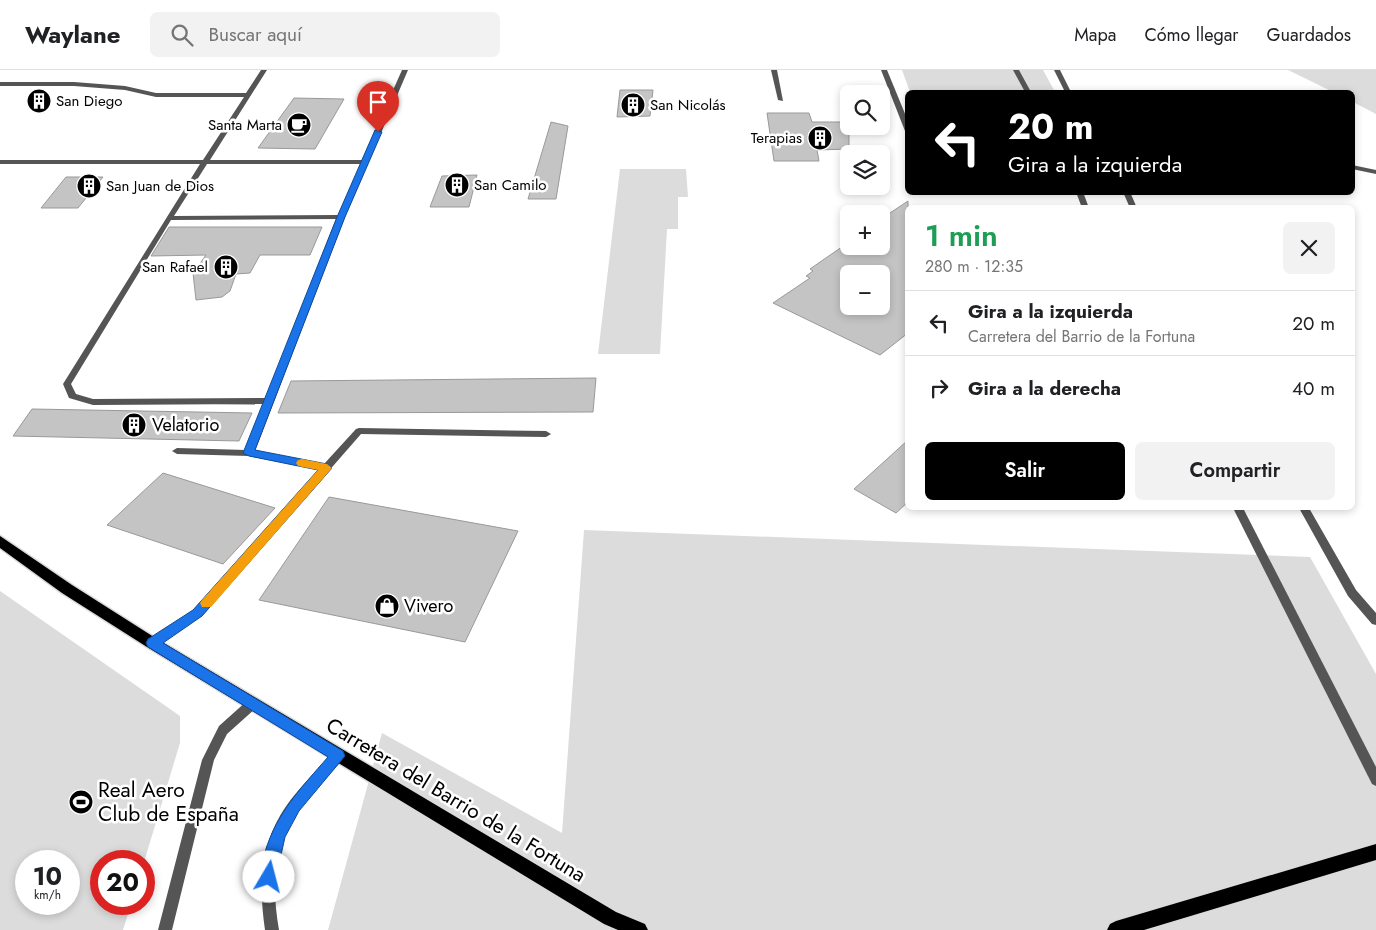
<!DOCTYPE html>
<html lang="es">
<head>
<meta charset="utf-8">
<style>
  :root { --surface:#fff; --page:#f2f2f2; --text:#202124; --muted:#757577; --line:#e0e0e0; --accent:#000 }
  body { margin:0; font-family:Jost,sans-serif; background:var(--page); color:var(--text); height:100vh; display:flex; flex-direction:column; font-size:19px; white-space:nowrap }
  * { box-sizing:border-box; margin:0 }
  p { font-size:16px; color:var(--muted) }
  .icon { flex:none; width:28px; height:28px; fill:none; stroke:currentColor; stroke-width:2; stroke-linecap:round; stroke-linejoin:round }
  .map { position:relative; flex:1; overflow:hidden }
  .drawer { position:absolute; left:905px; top:135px; width:450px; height:305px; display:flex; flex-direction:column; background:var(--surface); border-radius:8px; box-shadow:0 2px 8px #0003 }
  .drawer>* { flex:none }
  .banner { position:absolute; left:905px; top:20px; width:450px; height:105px; border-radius:8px; box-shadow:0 2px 8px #0003; background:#000; color:#fff; overflow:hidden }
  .fabs { position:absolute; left:840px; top:15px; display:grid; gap:10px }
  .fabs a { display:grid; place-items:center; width:50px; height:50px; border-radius:8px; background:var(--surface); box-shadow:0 2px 8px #0003; font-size:25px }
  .speed { position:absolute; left:15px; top:780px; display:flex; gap:10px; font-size:25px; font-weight:700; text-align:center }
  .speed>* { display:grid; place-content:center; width:65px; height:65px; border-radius:50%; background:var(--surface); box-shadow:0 2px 8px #0003; line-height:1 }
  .speed small { font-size:12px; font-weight:400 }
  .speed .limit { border:8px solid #d22; background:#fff; color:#111 }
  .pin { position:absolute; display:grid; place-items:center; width:42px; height:42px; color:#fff; margin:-51px -21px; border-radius:50% 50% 50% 0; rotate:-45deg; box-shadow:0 0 5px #0007 }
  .pin .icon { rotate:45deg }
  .me { position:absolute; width:55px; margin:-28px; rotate:8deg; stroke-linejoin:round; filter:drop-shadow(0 0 4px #0008) }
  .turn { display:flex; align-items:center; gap:18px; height:105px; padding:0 20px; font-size:22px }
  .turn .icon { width:65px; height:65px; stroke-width:2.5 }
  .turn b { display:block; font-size:35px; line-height:42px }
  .round { display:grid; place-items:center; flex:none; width:52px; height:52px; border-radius:8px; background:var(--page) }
  .head { display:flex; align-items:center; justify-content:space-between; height:85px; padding:0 20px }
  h1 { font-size:30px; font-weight:600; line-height:38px; color:#1e9e55 }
  .action { display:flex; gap:10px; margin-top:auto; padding:10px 20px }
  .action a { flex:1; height:58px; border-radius:8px; background:var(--accent); color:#fff; font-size:20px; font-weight:600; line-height:58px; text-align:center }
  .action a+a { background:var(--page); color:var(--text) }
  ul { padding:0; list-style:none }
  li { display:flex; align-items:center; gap:15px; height:65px; padding:0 20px; border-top:1px solid var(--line) }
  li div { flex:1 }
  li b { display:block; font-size:19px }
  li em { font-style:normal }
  header { display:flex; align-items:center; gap:30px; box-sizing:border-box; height:70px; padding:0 25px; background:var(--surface); border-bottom:1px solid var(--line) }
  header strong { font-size:24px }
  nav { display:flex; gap:28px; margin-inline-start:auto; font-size:18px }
  .search { width:350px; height:45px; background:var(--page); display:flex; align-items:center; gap:12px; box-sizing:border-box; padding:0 18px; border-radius:8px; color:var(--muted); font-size:19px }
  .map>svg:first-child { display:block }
</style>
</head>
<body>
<header>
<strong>Waylane</strong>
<div class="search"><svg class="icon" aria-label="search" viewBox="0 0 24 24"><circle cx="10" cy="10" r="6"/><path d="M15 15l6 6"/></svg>Buscar aquí</div>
<nav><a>Mapa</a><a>Cómo llegar</a><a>Guardados</a></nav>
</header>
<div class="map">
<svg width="1376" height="860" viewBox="0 0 1376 860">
  <rect width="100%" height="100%" fill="#fff"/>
  <g fill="#dcdcdc" fill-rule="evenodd">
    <polygon points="902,0 1043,0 1055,22 910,22"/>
    <polygon points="1288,0 1376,0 1376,44 1353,32 1352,22 1333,22"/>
    <polygon points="620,99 686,99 688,127 678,127 678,159 667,159 660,284 598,284"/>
    <polygon points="584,460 1310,487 1376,604 1376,860 328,860 382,663 562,763"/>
    <path d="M 0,521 L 180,646 L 180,673 L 144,792 L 101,791 L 101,834 L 131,834 L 123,860 L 0,860 ZM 26,791 L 69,791 L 69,834 L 26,834 Z"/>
  </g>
  <g fill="#c4c4c4" stroke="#999" fill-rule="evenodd">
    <polygon points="620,20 653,20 650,46 617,47"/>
    <polygon points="294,28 344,29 315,79 258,78"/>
    <polygon points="767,43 809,43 812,52 849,52 849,79 817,80 819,91 774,91"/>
    <polygon points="551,52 568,56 556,129 528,129"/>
    <polygon points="477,105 469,137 430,137 442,106"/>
    <polygon points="66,107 103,107 78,138 41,138"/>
    <path d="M 908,131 L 908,263 L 880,285 L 773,233 L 810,208 L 806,206 L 813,201 L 810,199 L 849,172 L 849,176 L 881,176 L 881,149 ZM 849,204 L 881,204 L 881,236 L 849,236 Z"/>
    <polygon points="169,157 322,157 310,185 260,185 250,203 236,204 230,221 222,227 196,230 193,203 206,185 151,186"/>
    <polygon points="596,308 593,342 278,343 291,311"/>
    <polygon points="32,339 252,343 239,371 13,366"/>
    <polygon points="908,370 908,432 896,443 854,419"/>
    <polygon points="163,403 275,438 223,494 107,455"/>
    <polygon points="329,427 518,461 465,572 259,530"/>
  </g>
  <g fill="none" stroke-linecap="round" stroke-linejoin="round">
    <defs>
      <g id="primary">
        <polygon points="0,466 72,515 157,569 616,842 645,854 648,860 618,860 604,854 147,577 62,523 0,478"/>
        <polygon points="1376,774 1376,790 1144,860 1107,860 1110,854 1116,851"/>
      </g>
    </defs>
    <use href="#primary" stroke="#dbdbdb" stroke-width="3"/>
    <g fill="#555" fill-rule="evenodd">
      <path d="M 261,0 L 267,0 L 210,90 L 362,90 L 402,0 L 408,0 L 345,147 L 255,381 L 324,394 L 356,359 L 359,358 L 546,361 L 551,364 L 546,367 L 361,364 L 202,546 L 152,578 L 148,576 L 146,573 L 148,570 L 194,540 L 319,400 L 249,386 L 177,384 L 172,381 L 177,378 L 246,380 L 264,334 L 93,335 L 69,328 L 63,314 L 200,94 L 0,94 L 0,90 L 203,90 L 244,27 L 156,27 L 125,20 L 74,16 L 0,16 L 0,12 L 74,12 L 125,16 L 156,23 L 246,23 ZM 207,94 L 361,94 L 338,145 L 174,146 ZM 336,149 L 266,328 L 93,329 L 76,324 L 71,314 L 171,150 Z"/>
      <polygon points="771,0 777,0 783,31 778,30"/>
      <polygon points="881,0 887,0 908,51 908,63 905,61"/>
      <polygon points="1054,0 1060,0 1071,22 1065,22"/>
      <polygon points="1352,95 1376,100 1376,104 1352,99"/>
      <polygon points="1123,122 1130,122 1137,138 1130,138"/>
      <polygon points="1299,438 1309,438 1356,520 1376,543 1376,555 1372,554 1348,526"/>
      <path d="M 338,681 L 342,682 L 344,686 L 342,690 C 325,710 305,729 291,752 C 271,784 273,825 279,860 L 265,860 C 259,820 260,779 281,744 C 295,721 316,702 334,682 Z"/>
    </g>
    <g fill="#555" fill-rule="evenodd">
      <polygon points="1013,0 1019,0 1031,22 1025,22"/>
      <polygon points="1076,122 1083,122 1089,138 1082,138"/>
      <polygon points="1233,438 1243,438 1376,697 1376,716 1372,714"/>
      <polygon points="252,629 256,630 258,634 256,638 227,664 214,690 172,860 158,860 202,690 219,656 248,630"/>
    </g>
    <use href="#primary" fill="#000" fill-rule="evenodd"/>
  </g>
  <path fill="#1a73e8" stroke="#114b97" d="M 375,60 L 382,62 L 345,147 L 255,380 L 327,394 L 332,398 L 202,546 L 163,573 L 343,681 L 345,686 L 299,741 L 285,767 L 275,812 L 269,814 L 264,812 C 260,803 263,792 265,782 C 277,742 301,718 328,687 L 148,577 L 146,573 L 148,569 L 193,540 L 318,400 L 249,386 L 243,383 L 337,147 Z"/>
  <polygon fill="#f59e0b" points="302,389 327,394 332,398 211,537 202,537 200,533 202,530 318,400 298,396 296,393 298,390"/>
  <defs>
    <symbol id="building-disc" viewBox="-11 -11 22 22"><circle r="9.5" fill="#000" stroke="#fff"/><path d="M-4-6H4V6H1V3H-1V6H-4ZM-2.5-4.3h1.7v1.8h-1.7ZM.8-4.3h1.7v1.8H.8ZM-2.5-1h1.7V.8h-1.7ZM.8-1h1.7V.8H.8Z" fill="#fff"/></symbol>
    <symbol id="cafe-disc" viewBox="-11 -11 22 22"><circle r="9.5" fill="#000" stroke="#fff"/><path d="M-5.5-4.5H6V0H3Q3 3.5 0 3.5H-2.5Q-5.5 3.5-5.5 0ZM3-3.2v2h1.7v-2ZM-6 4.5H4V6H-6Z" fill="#fff"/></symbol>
    <symbol id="shop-disc" viewBox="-11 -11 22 22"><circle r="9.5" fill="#000" stroke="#fff"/><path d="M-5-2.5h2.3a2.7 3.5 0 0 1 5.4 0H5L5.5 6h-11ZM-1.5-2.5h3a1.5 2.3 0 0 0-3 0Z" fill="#fff"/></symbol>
    <symbol id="stadium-disc" viewBox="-11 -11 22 22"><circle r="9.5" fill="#000" stroke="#fff"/><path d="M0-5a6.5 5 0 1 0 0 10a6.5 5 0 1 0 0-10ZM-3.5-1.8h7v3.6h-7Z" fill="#fff"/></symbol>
  </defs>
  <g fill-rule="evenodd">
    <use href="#building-disc" x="25" y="17" width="28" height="28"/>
    <use href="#building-disc" x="619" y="21" width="28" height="28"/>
    <use href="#cafe-disc" x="285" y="41" width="28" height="28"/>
    <use href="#building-disc" x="806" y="54" width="28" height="28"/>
    <use href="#building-disc" x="443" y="101" width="28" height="28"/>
    <use href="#building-disc" x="75" y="102" width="28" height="28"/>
    <use href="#building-disc" x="212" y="183" width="28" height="28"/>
    <use href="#building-disc" x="120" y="341" width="28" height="28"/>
    <use href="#shop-disc" x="373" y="522" width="28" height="28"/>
    <use href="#stadium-disc" x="67" y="718" width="28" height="28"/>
  </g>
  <g text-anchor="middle" stroke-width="5" stroke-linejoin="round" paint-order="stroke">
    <g font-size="15" fill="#000" stroke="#fff" text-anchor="start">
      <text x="56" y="36">San Diego</text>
      <text x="650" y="40">San Nicolás</text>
      <text x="282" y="60" text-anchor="end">Santa Marta</text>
      <text x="802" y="73" text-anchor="end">Terapias</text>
      <text x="474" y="120">San Camilo</text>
      <text x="106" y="121">San Juan de Dios</text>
      <text x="208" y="202" text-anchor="end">San Rafael</text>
    </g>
    <g font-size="18" fill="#000" stroke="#fff" text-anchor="start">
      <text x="152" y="361">Velatorio</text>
      <text x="404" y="542">Vivero</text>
    </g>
    <g font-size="21" fill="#000" stroke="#fff" text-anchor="start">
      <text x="98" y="727">Real Aero<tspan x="98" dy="24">Club de España</tspan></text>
    </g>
    <g font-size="21" fill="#000" stroke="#fff">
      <text transform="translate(456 730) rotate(31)" y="7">Carretera del Barrio de la Fortuna</text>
    </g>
  </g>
</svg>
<div class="fabs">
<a><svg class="icon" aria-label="search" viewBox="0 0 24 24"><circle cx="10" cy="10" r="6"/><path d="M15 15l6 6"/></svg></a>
<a><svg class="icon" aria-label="layers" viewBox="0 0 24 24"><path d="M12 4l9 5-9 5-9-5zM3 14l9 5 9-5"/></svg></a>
<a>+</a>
<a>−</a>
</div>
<div class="speed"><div>10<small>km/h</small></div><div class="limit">20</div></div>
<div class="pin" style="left:378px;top:62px;background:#d93025"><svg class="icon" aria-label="arrive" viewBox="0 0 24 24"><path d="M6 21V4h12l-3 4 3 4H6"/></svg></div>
<svg class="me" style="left:269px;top:807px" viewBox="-20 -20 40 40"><circle r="19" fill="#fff"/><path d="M0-13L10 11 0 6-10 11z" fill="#1a73e8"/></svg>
<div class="banner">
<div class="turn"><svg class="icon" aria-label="left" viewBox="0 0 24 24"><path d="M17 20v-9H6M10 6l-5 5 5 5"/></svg><div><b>20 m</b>Gira a la izquierda</div></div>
</div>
<section class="drawer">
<div class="head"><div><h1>1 min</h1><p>280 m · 12:35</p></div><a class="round"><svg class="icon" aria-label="close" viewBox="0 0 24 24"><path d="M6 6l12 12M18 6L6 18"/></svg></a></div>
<ul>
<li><svg class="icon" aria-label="left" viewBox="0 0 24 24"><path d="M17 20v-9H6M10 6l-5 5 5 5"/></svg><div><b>Gira a la izquierda</b><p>Carretera del Barrio de la Fortuna</p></div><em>20 m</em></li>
<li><svg class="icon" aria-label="right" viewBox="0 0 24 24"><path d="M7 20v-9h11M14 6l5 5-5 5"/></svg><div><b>Gira a la derecha</b></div><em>40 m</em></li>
</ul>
<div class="action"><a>Salir</a><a>Compartir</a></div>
</section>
</div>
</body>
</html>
